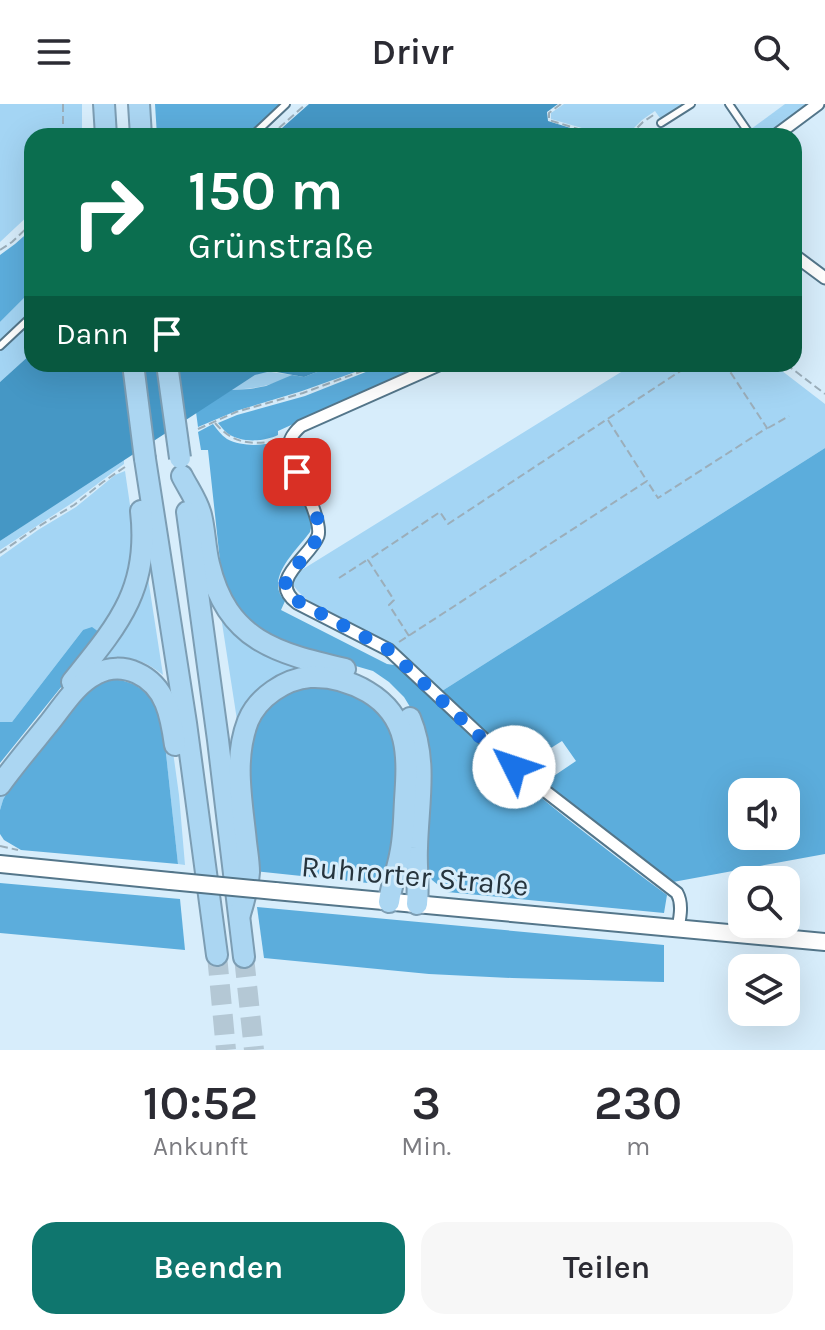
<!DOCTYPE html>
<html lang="de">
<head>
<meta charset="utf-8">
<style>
  :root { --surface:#fff; --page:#f7f7f7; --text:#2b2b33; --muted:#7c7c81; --accent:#0f766e }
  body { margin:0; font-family:Karla,sans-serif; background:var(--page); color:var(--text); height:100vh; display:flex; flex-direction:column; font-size:30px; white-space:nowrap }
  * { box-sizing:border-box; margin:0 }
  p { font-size:26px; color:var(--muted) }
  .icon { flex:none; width:44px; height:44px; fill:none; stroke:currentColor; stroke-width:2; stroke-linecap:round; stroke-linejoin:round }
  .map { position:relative; height:946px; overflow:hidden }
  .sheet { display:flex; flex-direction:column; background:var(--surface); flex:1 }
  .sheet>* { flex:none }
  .top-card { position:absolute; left:24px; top:24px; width:778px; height:244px; border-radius:24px; box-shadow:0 8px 32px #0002; background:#0b6e4f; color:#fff; overflow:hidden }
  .fabs { position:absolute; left:728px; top:674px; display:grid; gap:16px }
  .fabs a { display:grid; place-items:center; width:72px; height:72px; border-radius:16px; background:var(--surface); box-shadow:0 8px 32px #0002; font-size:40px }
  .pin { position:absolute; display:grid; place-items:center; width:68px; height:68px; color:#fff; margin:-34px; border-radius:16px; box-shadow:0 4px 12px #0006 }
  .me { position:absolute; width:88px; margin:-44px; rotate:311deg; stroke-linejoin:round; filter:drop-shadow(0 0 6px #0008) }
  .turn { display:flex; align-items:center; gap:28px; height:168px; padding:0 32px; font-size:36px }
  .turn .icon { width:104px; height:104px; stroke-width:2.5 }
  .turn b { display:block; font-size:56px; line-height:68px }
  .then { display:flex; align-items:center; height:76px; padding:0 32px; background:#0003; gap:16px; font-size:30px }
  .eta { display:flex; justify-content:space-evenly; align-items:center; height:136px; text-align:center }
  .eta b { font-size:48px; font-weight:600; line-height:56px }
  .action { display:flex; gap:16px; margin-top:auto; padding:16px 32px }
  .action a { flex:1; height:92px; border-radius:24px; background:var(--accent); color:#fff; font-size:32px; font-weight:600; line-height:92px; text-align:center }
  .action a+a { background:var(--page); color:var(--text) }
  header { display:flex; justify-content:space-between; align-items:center; height:104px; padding:0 32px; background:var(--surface); font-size:36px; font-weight:600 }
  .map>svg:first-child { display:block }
</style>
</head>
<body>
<header><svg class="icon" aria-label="menu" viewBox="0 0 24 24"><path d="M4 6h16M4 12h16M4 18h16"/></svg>Drivr<svg class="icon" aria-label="search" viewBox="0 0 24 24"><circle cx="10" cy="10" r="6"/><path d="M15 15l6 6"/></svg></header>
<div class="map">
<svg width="825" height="946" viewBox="0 0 825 946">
  <rect width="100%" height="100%" fill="#d7edfb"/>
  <g fill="#a4d5f4">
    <polygon points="0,0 82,0 82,32 32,32 32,108 0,138"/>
    <polygon points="564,0 682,0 660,14 655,7 642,16 626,32 609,32 551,15 551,9"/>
    <path d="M 785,0 L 810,0 L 765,31 C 758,33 754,30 751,25 Z"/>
    <polygon points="32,186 32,207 0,238 0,218"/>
    <polygon points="32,216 32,249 0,278 0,247"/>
    <path d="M 634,260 L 773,260 L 825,300 L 825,344 L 442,587 L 398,546 L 387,539 C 357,524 313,508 293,481 L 294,475 L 300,467 Z"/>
    <path d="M 264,267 L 292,271 C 273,282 253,285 231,286 L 255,271 Z"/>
    <polygon points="124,355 124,360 72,399 0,446 0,437"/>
    <polygon points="125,367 130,401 135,401 135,462 103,531 83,526 12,618 0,618 0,453 38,426 76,403 115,371"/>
    <path d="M 148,474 L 163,571 C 141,553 125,551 98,558 L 143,487 Z"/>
    <path d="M 220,506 L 306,564 C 276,567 249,588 237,616 Z"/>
    <polygon points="112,570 141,576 169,619 179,691 185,761 178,760 163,622 3,696 0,706 0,692 6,681 81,587"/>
  </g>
  <g fill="#5caddc" fill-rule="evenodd">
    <polygon points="155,0 279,0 276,5 248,32 157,32"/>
    <polygon points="32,125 32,186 0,218 0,151 15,140"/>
    <polygon points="338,260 371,260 372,262 302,287 236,307 198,323 196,308 231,286 250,285 266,282 292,271 304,273"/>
    <path d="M 386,260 L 421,260 L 410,267 L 278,327 L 278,331 C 264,338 240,339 227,329 C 223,326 221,322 218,319 L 237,311 L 305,292 Z"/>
    <path d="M 213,320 C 217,325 221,331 227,335 C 242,343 264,342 280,337 L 312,420 L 310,428 C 296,447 264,475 285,497 L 281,506 L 387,560 L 401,562 C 426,586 449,613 475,636 C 536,692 601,742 667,791 L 664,809 L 447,788 L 432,776 L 427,766 L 418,616 L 404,593 L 389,578 L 373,567 L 304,547 L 257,525 L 244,511 L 232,494 L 223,474 L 220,457 L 208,346 L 201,346 L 198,328 Z"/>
    <path d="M 825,344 L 825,750 L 673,778 L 542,680 L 576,657 L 562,637 L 521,663 L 442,587 ZM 742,688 L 786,688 L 786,732 L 742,732 Z"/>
    <polygon points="92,523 103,531 0,659 0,618 12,618 83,526"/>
    <path d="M 113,575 C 144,579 153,594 163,622 L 178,760 L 21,746 L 4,736 L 0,730 L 0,706 L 3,696 L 13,678 L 80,592 L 97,581 Z"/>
    <path d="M 313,580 L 352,587 L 384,611 L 397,637 L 401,661 L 392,755 L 379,773 L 368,779 L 254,767 C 249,722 234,630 273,597 C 285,587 298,583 313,580 Z"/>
    <polygon points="0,779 180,795 185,846 0,829"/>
    <polygon points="257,803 664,841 664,878 512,874 429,870 264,854"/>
  </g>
  <g fill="#4597c5">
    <polygon points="309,0 558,0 547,8 548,17 596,32 273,32"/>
    <polygon points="32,249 32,260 338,260 304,273 271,267 255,271 0,437 0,278"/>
  </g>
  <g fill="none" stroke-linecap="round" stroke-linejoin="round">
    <g stroke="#b4c8d5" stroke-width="20" stroke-dasharray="20 10" stroke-linecap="butt">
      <polyline points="217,851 226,946"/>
      <polyline points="244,853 254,946"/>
    </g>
    <defs>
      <g id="service">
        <polyline points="729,0 751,32"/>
        <polyline points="661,19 691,0"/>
        <polyline points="252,32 286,0"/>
        <polyline points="0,242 32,212"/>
      </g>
      <g id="minor">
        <polyline points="775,32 818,0"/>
        <polyline points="794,151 825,174"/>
        <path d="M 441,260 L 301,322 C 292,330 287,338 289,350 C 297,367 323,417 318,432 C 310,454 266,476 297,499 L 389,546 L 514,663 L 677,789 C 683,800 680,813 678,824"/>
      </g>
      <g id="secondary">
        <polyline points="0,760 170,777"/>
        <polyline points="275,787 825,838"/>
      </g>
      <g id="motorway">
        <polyline points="104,0 106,32"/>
        <polyline points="139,0 141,32"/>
        <polyline points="145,355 186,619 217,851"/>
        <path d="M 182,372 C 188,384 198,398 201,411 C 205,427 205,444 209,460 C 227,537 277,549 345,565"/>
        <polyline points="187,408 218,636 244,853"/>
        <path d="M 72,578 C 118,521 150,485 141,407"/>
        <path d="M 410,614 C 428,657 418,699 417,744 C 416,763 419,781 417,800"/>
        <path d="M 0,681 C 16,659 33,639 50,618 C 63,602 76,580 96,570 C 109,563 124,563 137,569 C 166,582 171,612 175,641"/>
        <path d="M 240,810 C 244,797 248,782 249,768 C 249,758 247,747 246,738 C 242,697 233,656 248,617 C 258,593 285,575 310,573 C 330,572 351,578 368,588 C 410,613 408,653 405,696 C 404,714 404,733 400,751 C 397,767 391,782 389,798"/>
      </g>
    </defs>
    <use href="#service" stroke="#54768a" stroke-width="10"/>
    <use href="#minor" stroke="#54768a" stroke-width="15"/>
    <use href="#secondary" stroke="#54768a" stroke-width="20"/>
    <use href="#motorway" stroke="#7c9db3" stroke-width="24"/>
    <g stroke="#9baeba" stroke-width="2" stroke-dasharray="8 4" stroke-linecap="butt">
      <polyline points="63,0 63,32"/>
      <polyline points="561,0 549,9 549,16 601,32"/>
      <polyline points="270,32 306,0"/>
      <polyline points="629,32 643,18 655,10 656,11"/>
      <polyline points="0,146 12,138 32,119"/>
      <polyline points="786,260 825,290"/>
      <polyline points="608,316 647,377"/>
      <path d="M 215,319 C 233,340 251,341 277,337"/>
      <polyline points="768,324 789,312"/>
      <polyline points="198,325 236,308 303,289 381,260"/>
      <polyline points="0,449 36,424 74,401 103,378 125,363"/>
      <polyline points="339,474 367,456"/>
      <polyline points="409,532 389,501 394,496 368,456 440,408 448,420 691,260"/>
      <polyline points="399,538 647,377 658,394 767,324 725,260"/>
      <polyline points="0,742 18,746"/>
    </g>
    <use href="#service" stroke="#fff" stroke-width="6"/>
    <use href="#minor" stroke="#fff" stroke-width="11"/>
    <use href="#secondary" stroke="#fff" stroke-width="16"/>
    <use href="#motorway" stroke="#abd6f2" stroke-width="20"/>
    <defs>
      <polyline id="secondary-bridge" points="170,777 275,787"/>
      <g id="motorway-bridge">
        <polyline points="133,260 145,355"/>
        <polyline points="167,260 180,354"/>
      </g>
    </defs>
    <use href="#secondary-bridge" stroke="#54768a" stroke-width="20" stroke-linecap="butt"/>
    <use href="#motorway-bridge" stroke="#7c9db3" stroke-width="24" stroke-linecap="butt"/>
    <use href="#secondary-bridge" stroke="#fff" stroke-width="16"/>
    <use href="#motorway-bridge" stroke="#abd6f2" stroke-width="20"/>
  </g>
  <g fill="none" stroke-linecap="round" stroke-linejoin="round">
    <path stroke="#1a73e8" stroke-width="14" stroke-dasharray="0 25.2" d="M 297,368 C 304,384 325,418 317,434 C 310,449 295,461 286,476 L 285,483 L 290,493 L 389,546 L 478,631 L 514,663"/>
  </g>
  <g text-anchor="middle" stroke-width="6" stroke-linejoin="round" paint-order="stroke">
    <g font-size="30" fill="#26343d" stroke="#d7edfb">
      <text transform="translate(415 772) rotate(5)" y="10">Ruhrorter Straße</text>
    </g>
  </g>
</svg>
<div class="fabs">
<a><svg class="icon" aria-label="sound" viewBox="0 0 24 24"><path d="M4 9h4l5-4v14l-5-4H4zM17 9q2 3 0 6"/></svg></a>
<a><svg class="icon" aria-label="search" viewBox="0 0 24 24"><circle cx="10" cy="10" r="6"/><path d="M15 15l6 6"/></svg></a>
<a><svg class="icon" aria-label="layers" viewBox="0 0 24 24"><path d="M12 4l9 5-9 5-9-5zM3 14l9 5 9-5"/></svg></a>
</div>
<div class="pin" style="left:297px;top:368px;background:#d93025"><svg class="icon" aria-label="arrive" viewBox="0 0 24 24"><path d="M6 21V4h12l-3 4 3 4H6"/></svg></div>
<svg class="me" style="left:514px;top:663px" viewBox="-20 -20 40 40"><circle r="19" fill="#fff"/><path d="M0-13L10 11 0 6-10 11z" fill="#1a73e8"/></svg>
<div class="top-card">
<div class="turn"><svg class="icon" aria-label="right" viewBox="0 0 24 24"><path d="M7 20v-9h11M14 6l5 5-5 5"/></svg><div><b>150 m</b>Grünstraße</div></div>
<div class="then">Dann<svg class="icon" aria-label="arrive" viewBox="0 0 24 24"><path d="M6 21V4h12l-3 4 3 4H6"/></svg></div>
</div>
</div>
<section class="sheet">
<div class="eta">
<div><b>10:52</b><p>Ankunft</p></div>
<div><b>3</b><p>Min.</p></div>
<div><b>230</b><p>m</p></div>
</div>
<div class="action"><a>Beenden</a><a>Teilen</a></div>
</section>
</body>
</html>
